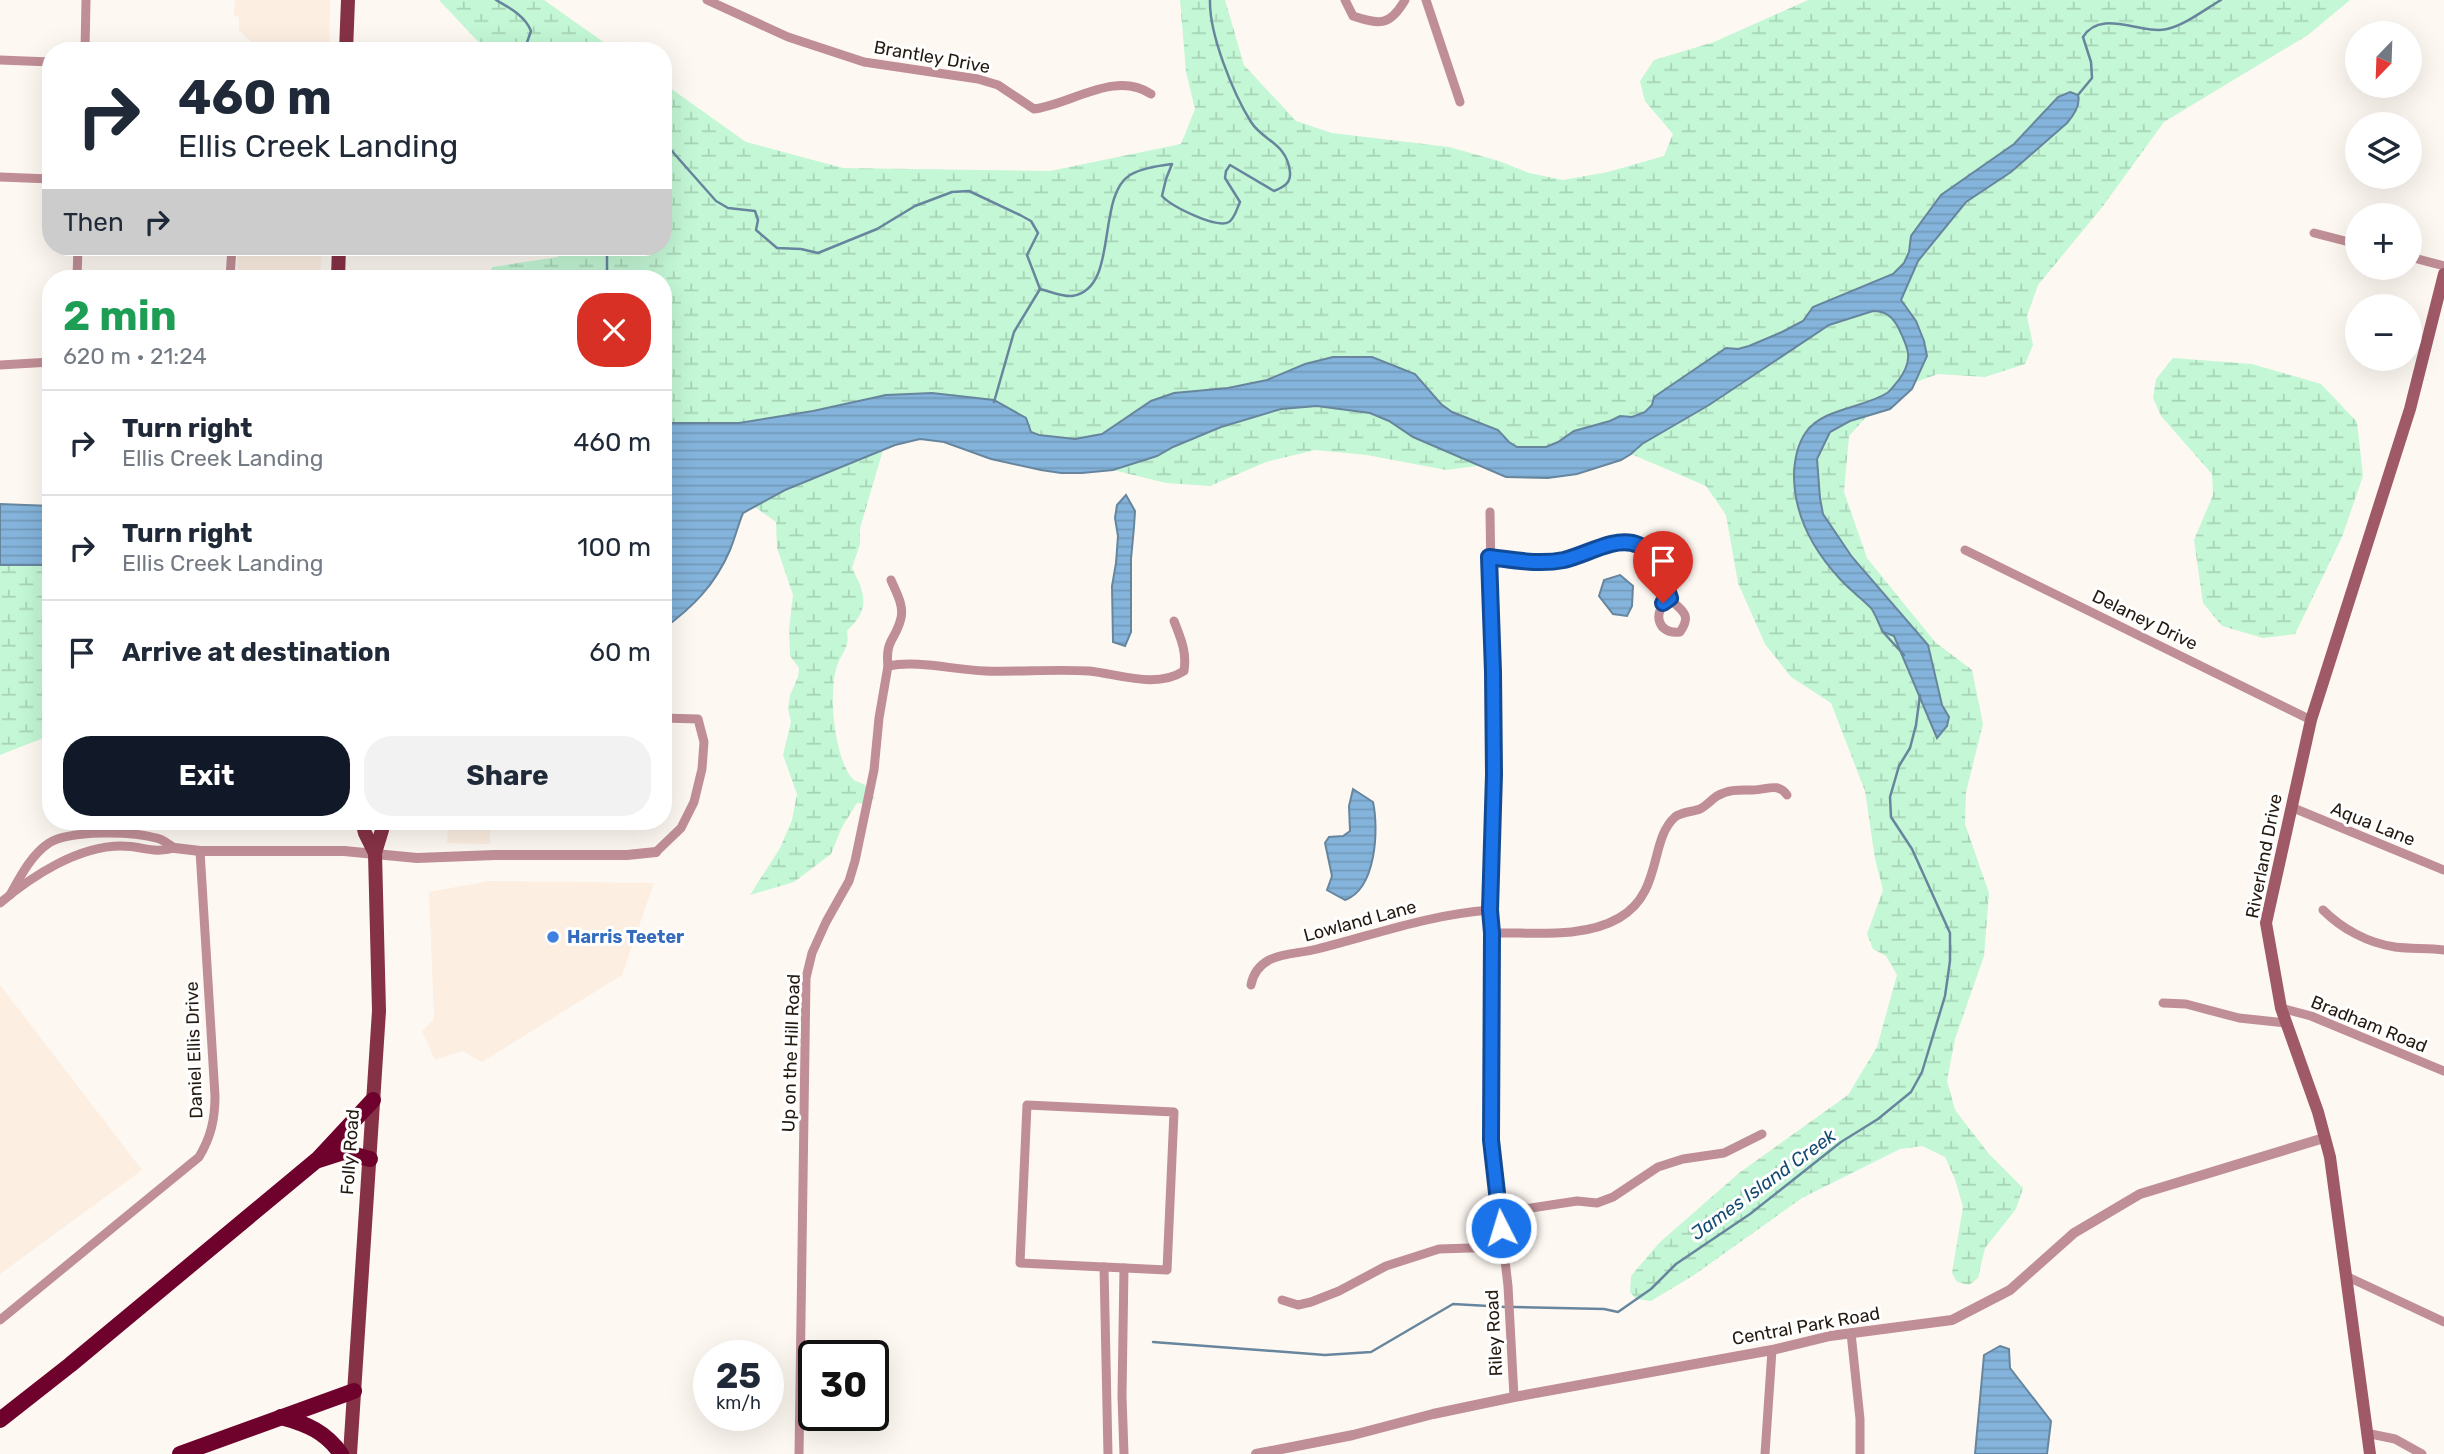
<!DOCTYPE html>
<html lang="en">
<head>
<meta charset="utf-8">
<style>
  :root { --surface:#fff; --page:#f2f2f3; --text:#1f2937; --muted:#747a83; --line:#e0e1e3; --accent:#111827 }
  body { margin:0; font-family:Rubik,sans-serif; background:var(--page); color:var(--text); height:100vh; display:flex; flex-direction:column; font-size:26px; white-space:nowrap }
  * { box-sizing:border-box; margin:0 }
  p { font-size:23px; color:var(--muted) }
  .icon { flex:none; width:38px; height:38px; fill:none; stroke:currentColor; stroke-width:2; stroke-linecap:round; stroke-linejoin:round }
  .map { position:relative; flex:1; overflow:hidden }
  .details { position:absolute; left:42px; top:270px; width:630px; height:560px; display:flex; flex-direction:column; background:var(--surface); border-radius:28px; box-shadow:0 7px 28px #0002 }
  .details>* { flex:none }
  .top-card { position:absolute; left:42px; top:42px; width:630px; height:214px; border-radius:28px; box-shadow:0 7px 28px #0002; background:#fff; color:var(--text); overflow:hidden }
  .needle { width:46px; rotate:203deg }
  .tools { position:absolute; left:2345px; top:21px; display:grid; gap:14px }
  .tools a { display:grid; place-items:center; width:77px; height:77px; border-radius:50%; background:var(--surface); box-shadow:0 7px 28px #0002; font-size:35px }
  .speed { position:absolute; left:693px; top:1340px; display:flex; gap:14px; font-size:35px; font-weight:700; text-align:center }
  .speed>* { display:grid; place-content:center; width:91px; height:91px; border-radius:50%; background:var(--surface); box-shadow:0 7px 28px #0002; line-height:1 }
  .speed small { font-size:18px; font-weight:400 }
  .speed .limit { border:4px solid #111; border-radius:10px; background:#fff; color:#111 }
  .pin { position:absolute; display:grid; place-items:center; width:60px; height:60px; color:#fff; margin:-72px -30px; border-radius:50% 50% 50% 0; rotate:-45deg; box-shadow:0 0 7px #0007 }
  .pin .icon { rotate:45deg }
  .me { position:absolute; width:77px; margin:-38px; rotate:355deg; stroke-linejoin:round; filter:drop-shadow(0 0 5px #0008) }
  .turn { display:flex; align-items:center; gap:24px; height:147px; padding:0 21px; font-size:32px }
  .turn .icon { width:91px; height:91px; stroke-width:2.5 }
  .turn b { display:block; font-size:49px; line-height:60px }
  .then { display:flex; align-items:center; height:66px; padding:0 21px; background:#0003; gap:14px; font-size:26px }
  .round { display:grid; place-items:center; flex:none; width:74px; height:74px; border-radius:28px; background:var(--page) }
  .summary { display:flex; align-items:center; justify-content:space-between; height:119px; padding:0 21px }
  h1 { font-size:42px; font-weight:700; line-height:52px; color:#1e9e55 }
  .cta { display:flex; gap:14px; margin-top:auto; padding:14px 21px }
  .cta a { flex:1; height:80px; border-radius:28px; background:var(--accent); color:#fff; font-size:28px; font-weight:700; line-height:80px; text-align:center }
  .cta a+a { background:var(--page); color:var(--text) }
  ul { padding:0; list-style:none }
  li { display:flex; align-items:center; gap:21px; height:105px; padding:0 21px; border-top:2px solid var(--line) }
  li div { flex:1 }
  li b { display:block; font-size:26px }
  li em { font-style:normal }
  .map>svg:first-child { display:block }
</style>
</head>
<body>
<div class="map">
<svg width="2444" height="1454" viewBox="0 0 2444 1454">
  <defs>
    <pattern id="wetland-marsh" width="20" height="14" patternUnits="userSpaceOnUse" patternTransform="scale(1.75)"><rect width="20" height="14" fill="#c3f7d5"/><path d="M1 5h8M5 5V1M11 12h8M15 12V8" fill="none" stroke="#a7d3b6"/></pattern>
    <pattern id="water-rules" width="6" height="5" patternUnits="userSpaceOnUse" patternTransform="scale(1.75)"><rect width="6" height="5" fill="#84b4db"/><path d="M0 2.5h6" fill="none" stroke="#729abb"/></pattern>
  </defs>
  <rect width="100%" height="100%" fill="#fef8f2"/>
  <g fill="#fceee1">
    <polygon points="235,0 330,0 329,51 259,51 239,30 239,17 234,16"/>
    <polygon points="238,247 322,247 320,278 237,278"/>
    <polygon points="448,821 490,821 490,844 447,843"/>
    <polygon points="490,881 654,883 622,975 482,1062 462,1051 435,1060 422,1031 434,1019 429,892"/>
    <polygon points="0,985 142,1170 0,1274"/>
  </g>
  <g fill="url(#wetland-marsh)">
    <polygon points="439,0 544,0 616,51 487,51"/>
    <polygon points="1180,0 1225,0 1244,65 1296,121 1332,133 1449,147 1499,161 1529,173 1563,180 1608,172 1664,156 1673,134 1645,101 1640,81 1654,60 1714,42 1808,0 2350,0 2308,35 2164,122 2103,206 2038,285 2027,316 2033,345 2025,364 1985,377 1938,374 1889,392 1849,436 1844,492 1867,558 1935,642 1972,670 1983,724 1966,792 1965,824 1989,893 1984,956 1955,1039 1947,1081 1955,1110 1989,1154 2023,1188 2016,1209 1985,1248 1978,1278 1969,1285 1957,1282 1952,1273 1963,1207 1955,1179 1945,1157 1922,1146 1900,1149 1802,1198 1694,1275 1651,1301 1636,1299 1630,1292 1631,1276 1659,1243 1739,1173 1848,1095 1877,1047 1897,975 1886,956 1873,949 1867,934 1883,890 1875,859 1865,791 1831,703 1791,677 1765,644 1738,583 1726,515 1706,486 1631,454 1584,452 1446,470 1367,455 1315,450 1266,462 1210,486 1166,483 1113,470 1031,432 1026,418 994,400 932,393 886,395 813,411 736,423 663,423 663,278 488,278 492,267 558,257 562,247 663,247 663,83 746,142 843,168 1050,171 1181,144 1195,109 1186,72"/>
    <polygon points="2173,358 2252,364 2321,384 2357,422 2363,476 2342,537 2295,634 2263,638 2222,626 2203,603 2194,540 2213,495 2212,474 2161,416 2153,398 2156,379"/>
    <path d="M 883,450 L 860,528 L 860,544 L 852,568 C 865,594 871,608 847,631 C 850,647 842,652 837,666 C 828,693 834,754 851,777 C 855,782 860,782 865,785 C 869,788 872,794 875,798 L 868,804 L 857,803 L 842,827 L 831,854 L 794,882 L 750,895 L 780,848 L 792,820 L 797,794 L 783,755 L 791,722 L 788,709 L 790,695 L 798,677 L 799,668 L 790,656 L 789,629 L 793,595 L 777,548 L 776,522 L 755,507 L 785,490 Z"/>
    <polygon points="0,565 51,565 51,735 0,755"/>
  </g>
  <g fill="url(#water-rules)" stroke="#67869e" stroke-width="2">
    <path d="M 2070,92 L 2078,95 C 2081,105 2073,116 2067,123 L 2011,172 L 1966,202 L 1918,261 L 1901,300 L 1916,321 L 1924,341 L 1927,356 L 1912,389 L 1890,409 L 1850,421 L 1830,432 L 1817,459 L 1820,498 L 1823,514 L 1852,557 L 1928,645 L 1942,705 L 1949,717 L 1947,726 L 1937,738 L 1894,636 L 1883,632 C 1879,625 1876,615 1871,608 C 1861,598 1849,589 1840,579 C 1814,551 1795,516 1794,478 C 1794,463 1797,445 1806,432 C 1823,408 1864,408 1887,393 C 1891,390 1895,384 1898,381 C 1914,360 1909,349 1898,327 C 1892,316 1885,311 1873,311 L 1829,325 L 1709,405 L 1642,444 L 1631,454 L 1621,460 L 1577,474 L 1548,478 L 1506,477 L 1413,437 L 1389,421 L 1370,413 L 1317,406 L 1281,409 L 1221,427 L 1173,447 L 1157,456 L 1113,470 L 1082,473 L 1061,473 L 1041,470 L 991,459 L 944,442 L 920,439 L 895,445 L 785,490 L 743,513 C 738,525 735,538 730,550 C 715,585 693,607 663,629 L 663,423 L 739,423 L 813,411 L 886,395 L 932,393 L 994,400 L 1026,418 L 1031,432 L 1039,435 L 1075,439 L 1102,434 L 1151,401 L 1174,393 L 1228,388 L 1267,380 L 1305,364 L 1333,357 L 1372,357 L 1415,374 L 1441,404 L 1452,412 L 1498,430 L 1509,442 L 1517,447 L 1546,447 L 1558,442 L 1574,431 L 1610,421 L 1620,416 L 1632,417 L 1645,412 L 1652,405 L 1654,397 L 1726,348 L 1738,349 L 1749,346 L 1782,332 L 1803,321 L 1813,307 L 1893,274 L 1904,263 L 1909,252 L 1911,236 L 1941,195 L 2014,144 L 2058,97 Z"/>
    <polygon points="1126,495 1135,511 1134,527 1131,559 1131,632 1125,646 1113,642 1112,586 1116,563 1118,536 1115,518 1117,505"/>
    <polygon points="0,504 51,506 51,565 0,565"/>
    <polygon points="1620,575 1633,586 1632,606 1627,616 1613,614 1599,596 1604,580"/>
    <path d="M 1353,789 L 1373,802 C 1379,830 1376,889 1345,900 L 1327,890 L 1332,876 L 1325,843 L 1329,837 L 1343,836 L 1350,831 L 1349,806 Z"/>
    <polygon points="2000,1346 2009,1349 2010,1368 2051,1421 2047,1454 1975,1454 1984,1355"/>
  </g>
  <g fill="none" stroke-linecap="round" stroke-linejoin="round">
    <g stroke="#67869e" stroke-width="2.5">
      <path d="M 496,0 C 510,8 525,16 531,31 L 524,51"/>
      <path d="M 2078,95 L 2092,78 L 2091,62 L 2083,37 C 2101,8 2140,35 2167,29 C 2185,25 2204,10 2221,0"/>
      <polyline points="663,141 716,201 728,208 755,211 758,220 756,230 777,248 801,249 818,253 877,229 915,206 952,192 969,191 1020,215 1031,221 1038,233 1027,255 1040,289"/>
      <polyline points="607,278 607,247"/>
      <path d="M 1040,289 C 1049,291 1063,297 1072,296 C 1120,289 1095,197 1130,175 C 1142,168 1158,166 1172,164 L 1166,179 L 1162,196 C 1171,206 1216,229 1229,222 C 1235,218 1237,208 1240,202 L 1225,178 L 1226,171 L 1230,165 L 1274,191 C 1284,187 1291,183 1290,172 C 1287,143 1263,141 1251,122 C 1233,93 1209,34 1210,0"/>
      <polyline points="994,402 1014,332 1040,289"/>
      <polyline points="1883,632 1904,655"/>
      <polyline points="1513,1307 1604,1309 1618,1312 1651,1289 1676,1264 1750,1214 1841,1142 1878,1119 1911,1092 1922,1072 1945,996 1950,961 1950,933 1912,849 1891,817 1890,797 1899,766 1910,748 1916,725 1920,695"/>
      <polyline points="1153,1342 1325,1355 1371,1352 1453,1304 1506,1307"/>
    </g>
    <g stroke="#c08e96" stroke-width="9">
      <path d="M 707,0 L 788,37 L 864,62 L 978,79 L 998,85 L 1034,109 C 1072,104 1115,70 1151,94"/>
      <path d="M 1345,0 L 1353,16 C 1380,25 1390,26 1405,0"/>
      <polyline points="1426,0 1460,102"/>
      <polyline points="85,51 86,0"/>
      <polyline points="0,60 51,62"/>
      <polyline points="0,177 51,179"/>
      <polyline points="2314,233 2357,244"/>
      <polyline points="2410,257 2444,266"/>
      <polyline points="77,278 78,247"/>
      <polyline points="230,278 232,247"/>
      <polyline points="0,365 51,362"/>
      <polyline points="1490,512 1494,774 1490,910 1491,1140 1508,1286 1514,1397"/>
      <polyline points="1965,550 2311,720"/>
      <path d="M 1489,557 C 1506,559 1526,564 1543,563 C 1570,560 1625,532 1646,549 C 1661,561 1660,581 1669,597 C 1678,610 1694,612 1680,632 C 1656,635 1652,610 1670,598"/>
      <path d="M 888,666 C 918,660 954,670 985,671 C 1020,672 1054,669 1089,671 C 1119,674 1156,689 1184,671 C 1187,652 1181,639 1174,621"/>
      <polyline points="2291,807 2444,870"/>
      <polyline points="656,852 681,828 694,802 702,769 704,742 698,719 663,718"/>
      <path d="M 10,895 C 20,877 31,855 49,843 C 70,830 132,831 156,838 C 163,839 169,845 175,848"/>
      <path d="M 0,903 C 32,876 78,846 121,846 C 144,846 151,854 175,848"/>
      <path d="M 2323,910 C 2342,929 2368,943 2395,947 C 2411,949 2428,948 2444,950"/>
      <path d="M 1492,933 C 1532,932 1583,939 1619,918 C 1663,893 1649,840 1675,817 C 1681,812 1692,812 1700,809 C 1706,806 1711,800 1717,796 C 1729,789 1740,790 1753,790 C 1767,790 1778,782 1787,795"/>
      <path d="M 1251,985 C 1253,974 1260,965 1269,960 C 1283,953 1302,953 1317,949 C 1377,934 1427,915 1490,910"/>
      <polyline points="2163,1003 2186,1004 2239,1018 2286,1023"/>
      <polyline points="2281,1008 2311,1016 2444,1071"/>
      <polygon points="1027,1105 1174,1112 1167,1270 1020,1263"/>
      <polyline points="1499,1209 1531,1208 1577,1201 1597,1203 1613,1197 1658,1167 1683,1159 1724,1153 1762,1134"/>
      <polyline points="1104,1267 1108,1454"/>
      <polyline points="1124,1268 1122,1396 1124,1454"/>
      <polyline points="2348,1277 2444,1322"/>
      <polyline points="1282,1300 1298,1305 1311,1302 1339,1291 1386,1266 1439,1249 1502,1247"/>
      <path d="M 0,1320 L 199,1157 C 211,1137 215,1119 215,1096 L 200,851"/>
      <polyline points="1851,1333 1860,1419 1860,1454"/>
      <polyline points="2366,1433 2395,1439 2422,1454"/>
      <path d="M 799,1454 L 806,978 L 812,953 L 826,922 L 849,881 L 855,861 L 874,770 L 879,718 L 888,666 C 885,639 896,640 901,618 C 904,605 896,592 891,580"/>
      <polyline points="1765,1454 1772,1350"/>
    </g>
    <g stroke="#c08e96" stroke-width="10">
      <polyline points="175,848 200,851 344,851 417,858 495,855 627,855 656,852"/>
      <polyline points="1256,1454 1353,1435 1433,1414 1514,1397 1772,1350 1830,1336 1952,1320 2010,1290 2074,1233 2140,1194 2324,1138"/>
    </g>
    <polyline stroke="#9f5967" stroke-width="12" points="2370,1454 2330,1157 2318,1112 2281,1008 2266,923 2311,720 2410,409 2444,274"/>
    <g stroke="#863246" stroke-width="14">
      <polyline points="346,51 348,0"/>
      <polyline points="338,278 339,247"/>
      <polyline points="362,821 365,833 375,853"/>
      <polyline points="350,1454 379,1011 375,853 382,830 380,821"/>
    </g>
    <g stroke="#6e022c" stroke-width="16">
      <polyline points="319,1160 344,1152 370,1159"/>
      <path d="M 281,1417 C 307,1424 326,1432 341,1454"/>
      <polyline points="0,1420 70,1365 318,1159 373,1100"/>
      <polyline points="180,1454 354,1391"/>
    </g>
  </g>
  <g fill="none" stroke-linecap="round" stroke-linejoin="round">
    <defs>
      <path id="route" d="M 1501,1228 L 1491,1140 L 1492,933 L 1490,910 L 1494,774 L 1493,672 L 1489,557 C 1515,560 1539,565 1564,560 C 1580,556 1595,548 1611,544 C 1652,534 1659,567 1670,598 L 1663,603"/>
    </defs>
    <use href="#route" stroke="#114b97" stroke-width="18"/>
    <use href="#route" stroke="#1a73e8" stroke-width="12"/>
  </g>
  <circle fill="#3f7fe0" stroke="#fff" stroke-width="2.5" cx="553" cy="937" r="7"/>
  <g text-anchor="middle" stroke-width="6" stroke-linejoin="round" paint-order="stroke">
    <g font-size="18" fill="#241a10" stroke="#fff">
      <text transform="translate(932 57) rotate(10)" y="6">Brantley Drive</text>
      <text transform="translate(2145 620) rotate(26)" y="6">Delaney Drive</text>
      <text transform="translate(2373 824) rotate(22)" y="6">Aqua Lane</text>
      <text transform="translate(2264 856) rotate(-79)" y="6">Riverland Drive</text>
      <text transform="translate(1360 921) rotate(-15)" y="6">Lowland Lane</text>
      <text transform="translate(2369 1024) rotate(22)" y="6">Bradham Road</text>
      <text transform="translate(194 1050) rotate(-92)" y="6">Daniel Ellis Drive</text>
      <text transform="translate(791 1053) rotate(-88)" y="6">Up on the Hill Road</text>
      <text transform="translate(350 1152) rotate(-86)" y="6">Folly Road</text>
      <text transform="translate(1806 1326) rotate(-10)" y="6">Central Park Road</text>
      <text transform="translate(1494 1333) rotate(-93)" y="6">Riley Road</text>
    </g>
    <g font-size="18" font-weight="bold" fill="#366cbe" stroke="#fff" text-anchor="start">
      <text x="567" y="943">Harris Teeter</text>
    </g>
    <g font-size="19" font-style="italic" fill="#154b72" stroke="#fff">
      <text transform="translate(1763 1184) rotate(-36)" y="7">James Island Creek</text>
    </g>
  </g>
</svg>
<div class="tools">
<a><svg class="needle" viewBox="-14 -14 28 28"><path d="M0-13l5 13h-10z" fill="#e53935"/><path d="M0 13l5-13h-10z" fill="#747a83"/></svg></a>
<a><svg class="icon" aria-label="layers" viewBox="0 0 24 24"><path d="M12 4l9 5-9 5-9-5zM3 14l9 5 9-5"/></svg></a>
<a>+</a>
<a>−</a>
</div>
<div class="speed"><div>25<small>km/h</small></div><div class="limit">30</div></div>
<div class="pin" style="left:1663px;top:603px;background:#d93025"><svg class="icon" aria-label="arrive" viewBox="0 0 24 24"><path d="M6 21V4h12l-3 4 3 4H6"/></svg></div>
<svg class="me" style="left:1501px;top:1228px" viewBox="-20 -20 40 40"><circle r="17" fill="#1a73e8" stroke="#fff" stroke-width="3"/><path d="M0-11L8 9 0 5-8 9z" fill="#fff"/></svg>
<div class="top-card">
<div class="turn"><svg class="icon" aria-label="right" viewBox="0 0 24 24"><path d="M7 20v-9h11M14 6l5 5-5 5"/></svg><div><b>460 m</b>Ellis Creek Landing</div></div>
<div class="then">Then<svg class="icon" aria-label="right" viewBox="0 0 24 24"><path d="M7 20v-9h11M14 6l5 5-5 5"/></svg></div>
</div>
<section class="details">
<div class="summary"><div><h1>2 min</h1><p>620 m · 21:24</p></div><a class="round" style="background:#d93025;color:#fff"><svg class="icon" aria-label="close" viewBox="0 0 24 24"><path d="M6 6l12 12M18 6L6 18"/></svg></a></div>
<ul>
<li><svg class="icon" aria-label="right" viewBox="0 0 24 24"><path d="M7 20v-9h11M14 6l5 5-5 5"/></svg><div><b>Turn right</b><p>Ellis Creek Landing</p></div><em>460 m</em></li>
<li><svg class="icon" aria-label="right" viewBox="0 0 24 24"><path d="M7 20v-9h11M14 6l5 5-5 5"/></svg><div><b>Turn right</b><p>Ellis Creek Landing</p></div><em>100 m</em></li>
<li><svg class="icon" aria-label="arrive" viewBox="0 0 24 24"><path d="M6 21V4h12l-3 4 3 4H6"/></svg><div><b>Arrive at destination</b></div><em>60 m</em></li>
</ul>
<div class="cta"><a>Exit</a><a>Share</a></div>
</section>
</div>
</body>
</html>
